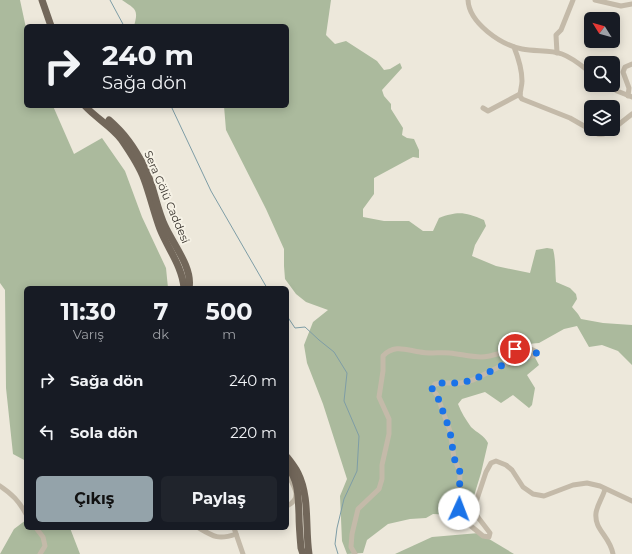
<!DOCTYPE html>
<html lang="tr">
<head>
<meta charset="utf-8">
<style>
  :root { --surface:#171b24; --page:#20242c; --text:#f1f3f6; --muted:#9ea1a6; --accent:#94a3aa }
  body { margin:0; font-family:Montserrat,sans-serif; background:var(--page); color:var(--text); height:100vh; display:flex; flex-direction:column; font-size:15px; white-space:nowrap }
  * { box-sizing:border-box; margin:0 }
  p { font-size:13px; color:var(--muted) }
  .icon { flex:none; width:22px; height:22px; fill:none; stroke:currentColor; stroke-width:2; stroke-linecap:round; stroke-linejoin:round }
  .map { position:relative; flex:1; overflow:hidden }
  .sheet { position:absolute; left:24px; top:286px; width:265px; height:244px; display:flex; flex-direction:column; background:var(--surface); border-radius:6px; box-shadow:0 2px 10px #0003 }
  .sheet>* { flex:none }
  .top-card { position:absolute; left:24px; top:24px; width:265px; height:84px; border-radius:6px; box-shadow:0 2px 10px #0003; background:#171b24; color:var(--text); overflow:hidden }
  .needle { width:26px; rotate:307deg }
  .buttons { position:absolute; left:584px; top:12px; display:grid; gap:8px }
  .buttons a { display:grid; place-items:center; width:36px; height:36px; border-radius:6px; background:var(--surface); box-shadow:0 2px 10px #0003; font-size:20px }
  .pin { position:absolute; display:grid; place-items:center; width:34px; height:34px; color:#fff; margin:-17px; border:2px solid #fff; border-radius:50%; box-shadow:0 1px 4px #0007 }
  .me { position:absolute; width:44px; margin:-22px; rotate:2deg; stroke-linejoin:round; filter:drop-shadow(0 0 3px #0008) }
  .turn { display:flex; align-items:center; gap:14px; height:84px; padding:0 12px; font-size:18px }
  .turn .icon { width:52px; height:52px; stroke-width:2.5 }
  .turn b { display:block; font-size:28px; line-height:34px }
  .eta { display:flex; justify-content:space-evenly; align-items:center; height:68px; text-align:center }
  .eta b { font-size:24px; font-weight:700; line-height:28px }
  .button { display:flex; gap:8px; margin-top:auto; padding:8px 12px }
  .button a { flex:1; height:46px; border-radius:6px; background:var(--accent); color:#111; font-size:16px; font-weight:700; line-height:46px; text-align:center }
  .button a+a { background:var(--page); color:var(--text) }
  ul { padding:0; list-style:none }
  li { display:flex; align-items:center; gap:12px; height:52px; padding:0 12px }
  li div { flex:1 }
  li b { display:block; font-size:15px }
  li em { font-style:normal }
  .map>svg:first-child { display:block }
</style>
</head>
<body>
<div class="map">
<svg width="632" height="554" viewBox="0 0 632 554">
  <rect width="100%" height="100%" fill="#ede8db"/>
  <g fill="#abba9d">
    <polygon points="0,0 20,0 26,28 26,106 53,106 74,154 102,138 125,171 142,217 166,268 168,288 26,288 26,461 13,454 6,388 5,290 0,283"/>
    <path d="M 122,0 L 331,0 L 326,35 L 335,44 L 346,41 L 377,61 L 384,70 L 390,69 L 400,63 L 402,68 L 382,90 L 384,96 L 391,104 L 391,109 L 403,128 L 402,135 L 407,138 L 414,139 L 419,150 L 419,158 L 413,157 L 374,178 L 374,194 L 363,209 L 363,217 L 384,221 L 409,221 L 423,231 L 433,231 L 439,218 C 458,211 465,212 484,220 L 486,226 L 475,245 L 472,256 L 496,266 L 530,273 L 536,250 L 547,248 L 553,249 C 556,260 555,271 556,282 L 570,288 L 576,294 L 577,299 L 572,307 L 578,314 L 581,319 L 603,323 L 632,325 L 632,365 L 618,351 L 602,345 L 589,347 L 577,326 L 564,329 L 539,343 L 516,345 L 532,352 L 539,365 L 527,375 L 535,388 L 532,405 L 529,408 L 513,395 L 501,403 L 485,392 L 462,399 L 458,404 C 461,412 466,420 471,427 C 477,433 484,435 488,443 L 481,473 L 473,499 L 469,501 L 464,508 L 453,515 L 433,514 L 426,518 L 410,519 L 388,524 L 367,540 L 363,553 L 347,554 L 342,541 L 340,496 L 347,479 L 323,404 L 307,363 L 304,345 L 313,322 L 328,310 L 306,302 L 296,294 L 285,279 L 284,266 L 284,249 L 266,209 L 226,130 L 224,106 L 287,106 L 287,26 L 134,26 C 139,9 135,9 122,0 Z"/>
    <polygon points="26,520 26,528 70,528 80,554 0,554 14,529"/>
    <polygon points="479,533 514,554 395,554 432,537"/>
  </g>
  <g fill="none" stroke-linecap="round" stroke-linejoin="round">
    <g stroke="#7e9da6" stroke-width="1">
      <polyline points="110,0 124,26"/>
      <polyline points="171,106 211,191 267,288"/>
      <polyline points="287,316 295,328 305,327 319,340 334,352 347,373 344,401 359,436 357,471 344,499 337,528 335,544 338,554"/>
    </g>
    <g stroke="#c4baa9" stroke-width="5">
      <path d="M 468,0 C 469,23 501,45 522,49 C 535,52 550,49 562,54 C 573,58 582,66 591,73"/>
      <polyline points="595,0 621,6 632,4"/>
      <path d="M 514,47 C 518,57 522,70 522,81 C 522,86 520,91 520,96 L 522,99 L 570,118 L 598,134 C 604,135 607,133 613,129"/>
      <polyline points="557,53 556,35 561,30 573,0"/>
      <polyline points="609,85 617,91 632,97"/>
      <polyline points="628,96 629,88 623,72 625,67 632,64"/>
      <polyline points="483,108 488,111 520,94"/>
      <polyline points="613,129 632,114"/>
      <path d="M 287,473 C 293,485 304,498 287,506"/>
      <path d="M 0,486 C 12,494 19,501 26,514"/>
      <path d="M 605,489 C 603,497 597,505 596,513 C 594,530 610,536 613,554"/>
      <polyline points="36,528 43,537 45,546 40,554"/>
      <path d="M 199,528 C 214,537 219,540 236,534"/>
      <polyline points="234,528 243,554"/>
      <path d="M 355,554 L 351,547 L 352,534 L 358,509 L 379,489 L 382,479 L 382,465 L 389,434 L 389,419 L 379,397 L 383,371 L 383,356 C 394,344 406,350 420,352 C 430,354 440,352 450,353 C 460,354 471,357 481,357 C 499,357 521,341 537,352 L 535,355 L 509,362 L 473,380 L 461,383 L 442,383 L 435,384 L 432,389 L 437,395 L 450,431 L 454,458 L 460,472 L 459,509 L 460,517 L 483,536 L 489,537 L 490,533 L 477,516 L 474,508 L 486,472 L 491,463 L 496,461 L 506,465 L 512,470 L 523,487 L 533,494 L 544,496 L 573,485 L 587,483 L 600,486 L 632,501"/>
    </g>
    <g stroke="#72675a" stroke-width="7">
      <polyline points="42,0 51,26"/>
      <path d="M 85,106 C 96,118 111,126 121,139 C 130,152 139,165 144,179 C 150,195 154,213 160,229 C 168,249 182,266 184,288"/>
      <path d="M 109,120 C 125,134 134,147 144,166 C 154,185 156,207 165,226 C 173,244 193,268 189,288"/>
      <path d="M 287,457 C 291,462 295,467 298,473 C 310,497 305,528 309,554"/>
      <path d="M 287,466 C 299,481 298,496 299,514 C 299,525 300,537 301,548 L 303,554"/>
    </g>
  </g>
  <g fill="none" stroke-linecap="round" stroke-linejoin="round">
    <polyline stroke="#1a73e8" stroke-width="7" stroke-dasharray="0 12.6" points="459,509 460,472 454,458 450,431 437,395 432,389 435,384 442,383 460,383 473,380 509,362 535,355 537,352 532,349 515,349"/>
  </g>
  <g text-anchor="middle" stroke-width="4" stroke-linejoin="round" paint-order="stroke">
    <g font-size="11" fill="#322d27" stroke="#f6f2e6">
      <text transform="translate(167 197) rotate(67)" y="4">Sera Gölü Caddesi</text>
    </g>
  </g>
</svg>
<div class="buttons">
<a><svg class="needle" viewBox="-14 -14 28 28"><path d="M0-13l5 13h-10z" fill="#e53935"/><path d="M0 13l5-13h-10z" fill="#9ea1a6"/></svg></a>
<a><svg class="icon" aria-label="search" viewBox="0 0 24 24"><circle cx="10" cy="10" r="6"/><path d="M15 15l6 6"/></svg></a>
<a><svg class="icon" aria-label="layers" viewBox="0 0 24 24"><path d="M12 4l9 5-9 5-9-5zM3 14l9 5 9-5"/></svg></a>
</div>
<div class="pin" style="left:515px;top:349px;background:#d93025"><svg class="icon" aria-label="arrive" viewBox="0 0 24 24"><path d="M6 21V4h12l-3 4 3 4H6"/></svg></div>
<svg class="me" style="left:459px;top:509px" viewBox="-20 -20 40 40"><circle r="19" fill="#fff"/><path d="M0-13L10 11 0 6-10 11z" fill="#1a73e8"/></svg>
<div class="top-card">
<div class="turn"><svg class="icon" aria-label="right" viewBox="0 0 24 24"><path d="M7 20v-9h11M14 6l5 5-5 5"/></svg><div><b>240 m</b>Sağa dön</div></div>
</div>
<section class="sheet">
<div class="eta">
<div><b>11:30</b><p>Varış</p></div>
<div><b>7</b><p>dk</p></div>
<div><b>500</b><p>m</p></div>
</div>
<ul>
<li><svg class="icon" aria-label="right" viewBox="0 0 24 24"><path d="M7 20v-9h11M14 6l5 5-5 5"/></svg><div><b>Sağa dön</b></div><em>240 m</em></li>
<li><svg class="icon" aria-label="left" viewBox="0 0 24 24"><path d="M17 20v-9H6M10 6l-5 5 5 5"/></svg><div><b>Sola dön</b></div><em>220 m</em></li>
</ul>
<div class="button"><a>Çıkış</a><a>Paylaş</a></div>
</section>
</div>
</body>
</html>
